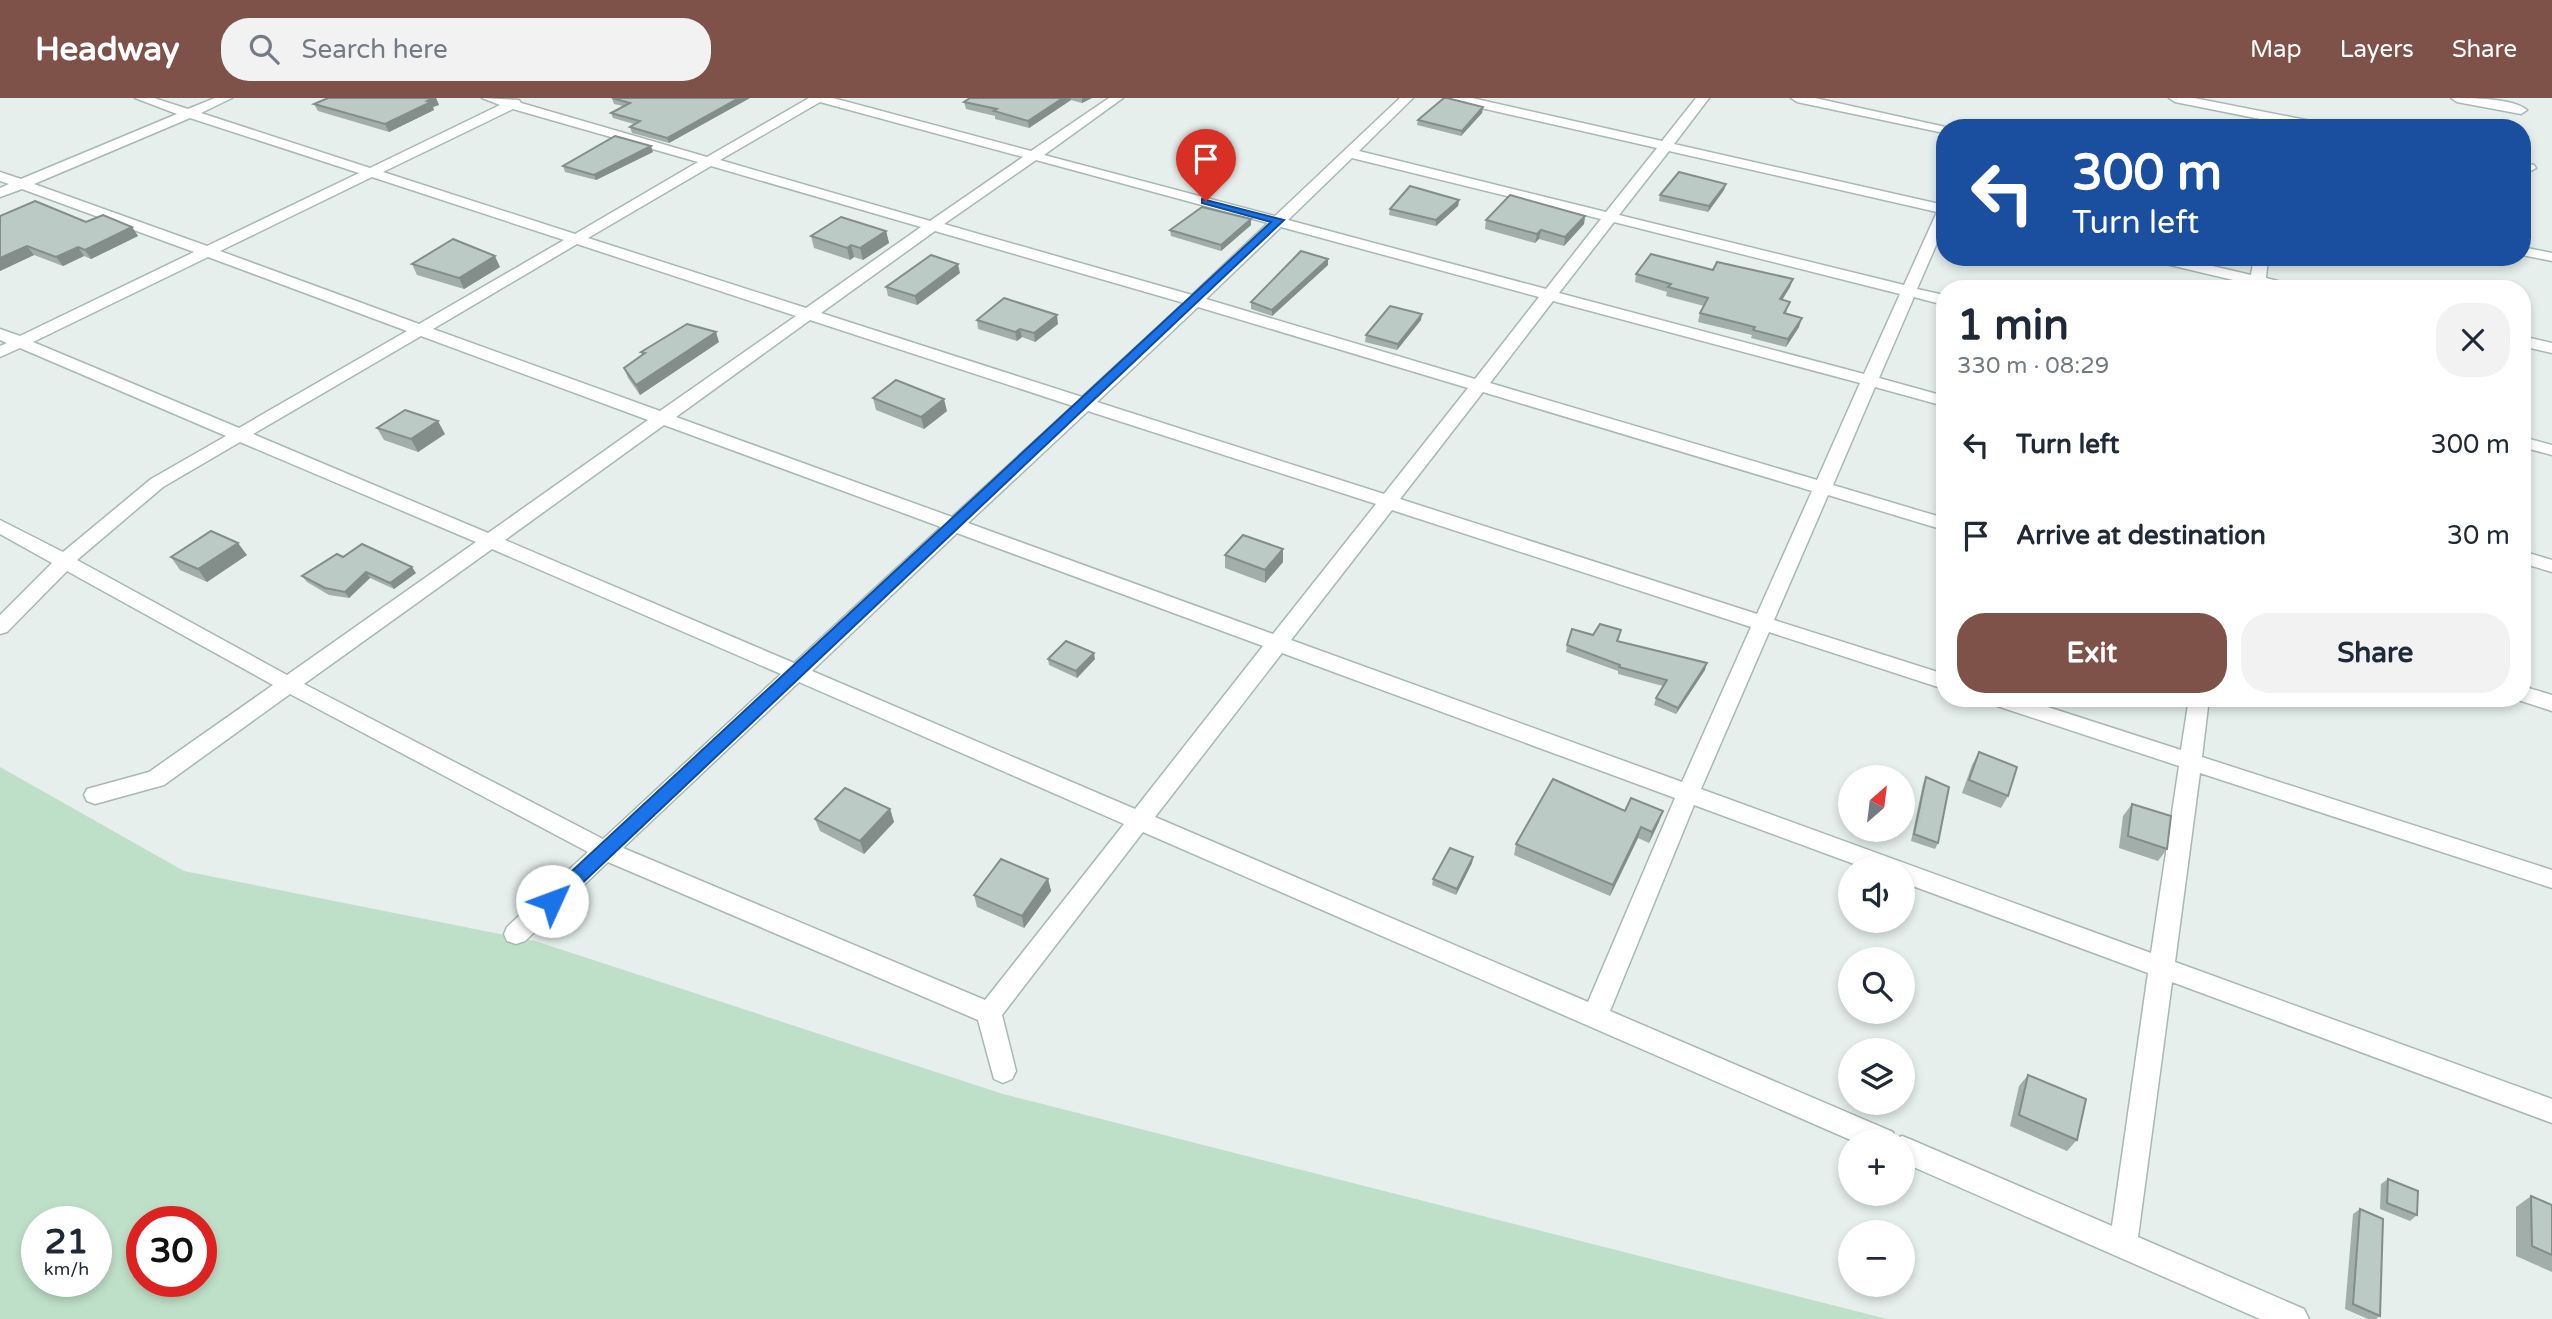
<!DOCTYPE html>
<html lang="en">
<head>
<meta charset="utf-8">
<style>
  :root { --surface:#fff; --page:#f2f2f3; --text:#1f2937; --muted:#747a83; --accent:#7f5249 }
  body { margin:0; font-family:"Varela Round",sans-serif; background:var(--page); color:var(--text); height:100vh; display:flex; flex-direction:column; font-size:26px; white-space:nowrap }
  * { box-sizing:border-box; margin:0 }
  p { font-size:23px; color:var(--muted) }
  .icon { flex:none; width:38px; height:38px; fill:none; stroke:currentColor; stroke-width:2; stroke-linecap:round; stroke-linejoin:round }
  .map { position:relative; flex:1; overflow:hidden }
  .drawer { position:absolute; left:1936px; top:182px; width:595px; height:427px; display:flex; flex-direction:column; background:var(--surface); border-radius:28px; box-shadow:0 4px 10px #0003 }
  .drawer>* { flex:none }
  .hud { position:absolute; left:1936px; top:21px; width:595px; height:147px; border-radius:28px; box-shadow:0 4px 10px #0003; background:#1a4fa0; color:#fff; overflow:hidden }
  .needle { width:46px; rotate:28deg }
  .tools { position:absolute; left:1838px; top:667px; display:grid; gap:14px }
  .tools a { display:grid; place-items:center; width:77px; height:77px; border-radius:50%; background:var(--surface); box-shadow:0 4px 10px #0003; font-size:35px }
  .speed { position:absolute; left:21px; top:1108px; display:flex; gap:14px; font-size:35px; font-weight:700; text-align:center }
  .speed>* { display:grid; place-content:center; width:91px; height:91px; border-radius:50%; background:var(--surface); box-shadow:0 4px 10px #0003; line-height:1 }
  .speed small { font-size:18px; font-weight:400 }
  .speed .limit { border:10px solid #d22; background:#fff; color:#111 }
  .pin { position:absolute; display:grid; place-items:center; width:60px; height:60px; color:#fff; margin:-72px -30px; border-radius:50% 50% 50% 0; rotate:-45deg; box-shadow:0 0 7px #0007 }
  .pin .icon { rotate:45deg }
  .me { position:absolute; width:77px; margin:-38px; rotate:47deg; stroke-linejoin:round; filter:drop-shadow(0 0 5px #0008) }
  .turn { display:flex; align-items:center; gap:24px; height:147px; padding:0 21px; font-size:32px }
  .turn .icon { width:91px; height:91px; stroke-width:2.5 }
  .turn b { display:block; font-size:49px; line-height:60px }
  .round { display:grid; place-items:center; flex:none; width:74px; height:74px; border-radius:28px; background:var(--page) }
  .headline { display:flex; align-items:center; justify-content:space-between; height:119px; padding:0 21px }
  h1 { font-size:42px; font-weight:700; line-height:52px }
  .cta { display:flex; gap:14px; margin-top:auto; padding:14px 21px }
  .cta a { flex:1; height:80px; border-radius:28px; background:var(--accent); color:#fff; font-size:28px; font-weight:700; line-height:80px; text-align:center }
  .cta a+a { background:var(--page); color:var(--text) }
  ul { padding:0; list-style:none }
  li { display:flex; align-items:center; gap:21px; height:91px; padding:0 21px }
  li div { flex:1 }
  li b { display:block; font-size:26px }
  li em { font-style:normal }
  header { display:flex; align-items:center; gap:42px; box-sizing:border-box; height:98px; padding:0 35px; background:var(--accent); color:#fff }
  header strong { font-size:33px }
  nav { display:flex; gap:38px; margin-inline-start:auto; font-size:24px }
  .search { width:490px; height:63px; background:var(--page); display:flex; align-items:center; gap:18px; box-sizing:border-box; padding:0 24px; border-radius:28px; color:var(--muted); font-size:26px }
  .map>svg:first-child { display:block }
</style>
</head>
<body>
<header>
<strong>Headway</strong>
<div class="search"><svg class="icon" aria-label="search" viewBox="0 0 24 24"><circle cx="10" cy="10" r="6"/><path d="M15 15l6 6"/></svg>Search here</div>
<nav><a>Map</a><a>Layers</a><a>Share</a></nav>
</header>
<div class="map">
<svg width="2552" height="1221" viewBox="0 0 2552 1221">
  <rect width="100%" height="100%" fill="#e6efeb"/>
  <path fill="#bfe0c8" fill-rule="evenodd" d="M 0,669 L 184,773 L 535,843 L 1003,996 L 1887,1221 L 0,1221 ZM 37,1124 L 96,1124 L 96,1183 L 37,1183 ZM 142,1124 L 201,1124 L 201,1183 L 142,1183 Z"/>
  <g fill="none" stroke-linecap="round" stroke-linejoin="round">
    <defs>
      <g id="street">
        <path d="M 135,0 L 154,0 L 188,11 L 215,0 L 232,0 L 201,15 L 370,70 L 500,7 L 482,0 L 519,2 L 521,5 L 707,59 L 809,0 L 833,0 L 1031,53 L 1109,0 L 1123,0 L 1044,57 L 1275,118 L 1400,0 L 1413,0 L 1359,53 L 1606,114 L 1657,50 L 1455,4 L 1449,0 L 1472,0 L 1662,43 L 1696,0 L 1709,0 L 1674,46 L 1944,107 L 1944,129 L 1917,191 L 1944,197 L 1944,207 L 1914,199 L 1879,280 L 1944,298 L 1944,308 L 1875,289 L 1833,387 L 1944,420 L 1944,432 L 1828,397 L 1774,522 L 1944,576 L 1944,591 L 1769,534 L 1701,691 L 2151,855 L 2179,668 L 1988,605 L 1985,600 L 2020,600 L 2181,652 L 2189,600 L 2209,600 L 2202,659 L 2552,772 L 2552,790 L 2200,675 L 2175,864 L 2552,1001 L 2552,1025 L 2172,884 L 2138,1139 L 2304,1211 L 2309,1221 L 2260,1221 L 1902,1064 L 1902,1043 L 1853,1043 L 1143,734 L 1002,917 L 1016,973 L 1012,981 L 1003,985 L 994,981 L 978,922 L 608,764 L 525,843 L 516,846 L 507,843 L 504,836 L 507,829 L 588,754 L 290,596 L 164,687 L 95,706 L 87,703 L 84,697 L 87,691 L 149,674 L 273,587 L 67,473 L 7,534 L 0,536 L 0,517 L 52,465 L 0,436 L 0,422 L 63,454 L 151,381 L 226,338 L 20,250 L 0,259 L 0,248 L 7,245 L 0,242 L 0,231 L 20,238 L 194,154 L 22,91 L 0,99 L 0,90 L 9,86 L 0,83 L 0,74 L 21,81 L 177,16 ZM 820,4 L 1023,59 L 930,123 L 720,62 ZM 513,11 L 698,64 L 575,136 L 383,74 ZM 190,20 L 359,75 L 207,148 L 34,86 ZM 1669,53 L 1937,114 L 1904,187 L 1619,117 ZM 1352,60 L 1601,121 L 1546,191 L 1288,122 ZM 1036,62 L 1268,125 L 1192,197 L 944,126 ZM 711,68 L 921,129 L 806,210 L 588,140 ZM 372,79 L 564,142 L 419,226 L 220,153 ZM 1614,124 L 1900,196 L 1864,276 L 1559,195 ZM 1281,129 L 1539,199 L 1475,281 L 1206,201 ZM 935,133 L 1184,205 L 1082,299 L 821,215 ZM 577,146 L 796,218 L 660,313 L 433,231 ZM 208,159 L 407,233 L 239,330 L 33,244 ZM 1553,203 L 1860,285 L 1817,382 L 1490,285 ZM 1198,209 L 1468,290 L 1384,396 L 1097,304 ZM 810,222 L 1073,308 L 952,419 L 676,319 ZM 421,238 L 648,322 L 488,435 L 253,336 ZM 1483,294 L 1812,393 L 1757,516 L 1400,401 ZM 1088,313 L 1376,406 L 1273,536 L 968,425 ZM 664,327 L 941,429 L 794,565 L 505,442 ZM 240,344 L 476,444 L 287,577 L 77,462 L 163,389 ZM 1392,412 L 1751,529 L 1682,684 L 1291,542 ZM 957,435 L 1263,548 L 1135,711 L 812,573 ZM 492,451 L 781,576 L 603,741 L 304,586 ZM 1282,555 L 1675,700 L 1588,904 L 1155,719 ZM 799,584 L 1124,726 L 985,902 L 623,750 ZM 1694,707 L 1865,770 L 1902,770 L 1902,784 L 2148,875 L 2112,1128 L 1912,1042 L 1902,1038 L 1895,1041 L 1893,1034 L 1610,913 Z"/>
        <polygon points="1791,0 1815,0 1950,30 1944,30 1944,35 1797,4"/>
        <polygon points="2169,0 2194,0 2326,26 2332,30 2305,30 2175,4"/>
        <path d="M 2451,0 C 2470,0 2513,0 2527,12 L 2521,16 L 2457,4 Z"/>
        <polygon points="2522,65 2534,67 2536,70 2529,74 2522,73"/>
        <polygon points="2522,149 2552,155 2552,163 2522,157"/>
        <polygon points="2147,159 2174,159 2251,177 2254,159 2268,159 2266,180 2298,188 2300,191 2249,191 2250,186 2149,162"/>
        <polygon points="2522,238 2552,245 2552,255 2522,248"/>
        <polygon points="2522,339 2552,347 2552,357 2522,349"/>
        <polygon points="2522,453 2552,462 2552,474 2522,465"/>
        <polygon points="2522,588 2552,597 2552,613 2515,601 2522,600"/>
      </g>
    </defs>
    <use href="#street" stroke="#a8b8b2" stroke-width="3"/>
    <use href="#street" fill="#fff" fill-rule="evenodd"/>
  </g>
  <g fill="#a1aea9">
    <polygon points="328,0 436,0 439,7 433,9 434,12 389,34 318,13 314,6"/>
    <polygon points="612,0 750,0 669,45 632,35 630,29 634,26 613,20 611,15 623,8 614,6"/>
    <polygon points="970,0 1092,0 1082,5 1071,2 1029,30 995,21 995,18 966,11 964,4"/>
    <polygon points="1483,9 1482,15 1461,38 1417,27 1418,22"/>
    <polygon points="653,54 596,82 565,74 563,68"/>
    <polygon points="1726,86 1724,92 1708,114 1659,103 1660,97"/>
    <polygon points="1459,102 1458,108 1436,128 1389,117 1390,111"/>
    <polygon points="0,118 86,124 132,129 138,138 91,161 84,158 63,168 34,157 0,173"/>
    <polygon points="1585,118 1584,126 1564,148 1539,141 1535,145 1485,131 1486,122"/>
    <polygon points="1251,121 1251,127 1221,153 1171,138 1170,132"/>
    <polygon points="886,133 889,145 863,162 854,159 850,162 814,150 811,138"/>
    <polygon points="412,166 500,169 464,191 417,177"/>
    <polygon points="1328,167 1272,218 1251,211 1251,204"/>
    <polygon points="1713,172 1793,181 1790,189 1782,202 1787,213 1786,215 1799,229 1786,249 1751,240 1752,237 1698,224 1700,215 1704,208 1666,198 1667,194 1635,184 1636,176"/>
    <polygon points="960,175 917,207 888,198 886,189"/>
    <polygon points="977,222 1058,226 1035,244 1022,239 1017,243 978,231"/>
    <polygon points="1421,222 1397,252 1365,244 1366,237"/>
    <polygon points="719,244 640,297 628,280 624,270 642,258 641,254"/>
    <polygon points="873,300 947,313 924,331 876,312"/>
    <polygon points="377,330 445,336 418,354 384,342"/>
    <polygon points="247,457 207,484 180,472 171,459"/>
    <polygon points="1225,457 1283,464 1265,485 1225,470"/>
    <polygon points="343,459 416,475 394,491 370,480 349,500 329,497 307,484 302,478"/>
    <polygon points="1593,537 1620,538 1618,543 1705,572 1676,616 1654,607 1656,600 1663,588 1618,576 1618,573 1566,554 1567,547"/>
    <polygon points="1048,561 1095,561 1077,580 1049,567"/>
    <polygon points="1979,654 2008,698 2001,710 1962,695 1972,667"/>
    <polygon points="1926,679 1938,745 1935,751 1911,743 1923,686"/>
    <polygon points="2132,706 2167,751 2158,763 2119,750 2123,718"/>
    <polygon points="890,711 894,724 864,756 820,733 815,721"/>
    <polygon points="1625,713 1659,724 1649,745 1638,740 1610,798 1514,757 1516,746"/>
    <polygon points="1473,759 1472,765 1456,797 1432,787 1433,781"/>
    <polygon points="1048,781 1051,793 1024,830 977,809 974,797"/>
    <polygon points="2028,977 2077,1042 2067,1053 2010,1028 2019,988"/>
    <polygon points="2388,1081 2417,1117 2410,1123 2380,1111 2381,1086"/>
    <polygon points="2531,1098 2552,1107 2552,1174 2516,1158 2516,1109"/>
    <polygon points="2360,1111 2380,1218 2376,1221 2368,1221 2345,1211 2353,1116"/>
  </g>
  <g fill="#838d89">
    <polygon points="433,0 436,0 439,7 433,9 434,12 389,34 385,26"/>
    <polygon points="739,0 750,0 669,45 667,40"/>
    <polygon points="1063,0 1071,0 1071,2 1029,30 1028,23"/>
    <polygon points="1082,0 1092,0 1082,5"/>
    <polygon points="1483,9 1482,15 1461,38 1462,33"/>
    <polygon points="651,48 653,54 596,82 594,77"/>
    <polygon points="1726,86 1724,92 1708,114 1709,108"/>
    <polygon points="1459,102 1458,108 1436,128 1436,122"/>
    <polygon points="1585,118 1584,126 1564,148 1565,139"/>
    <polygon points="1251,121 1251,127 1221,153 1221,147"/>
    <polygon points="132,129 138,138 91,161 85,152"/>
    <polygon points="1541,132 1539,141 1535,145 1537,136"/>
    <polygon points="886,133 889,145 863,162 860,150"/>
    <polygon points="851,147 854,159 850,162 847,150"/>
    <polygon points="27,148 34,157 0,173 0,160"/>
    <polygon points="78,149 84,158 63,168 56,159"/>
    <polygon points="495,158 500,169 464,191 459,180"/>
    <polygon points="1328,161 1328,167 1272,218 1272,212"/>
    <polygon points="958,166 960,175 917,207 915,198"/>
    <polygon points="1793,181 1790,189 1777,210 1780,201"/>
    <polygon points="1422,216 1421,222 1397,252 1398,246"/>
    <polygon points="1057,217 1058,226 1035,244 1034,235"/>
    <polygon points="1802,220 1799,229 1786,249 1788,241"/>
    <polygon points="1020,231 1022,239 1017,243 1015,234"/>
    <polygon points="716,234 719,244 640,297 636,287"/>
    <polygon points="944,301 947,313 924,331 921,319"/>
    <polygon points="438,323 445,336 418,354 411,341"/>
    <polygon points="238,445 247,457 207,484 198,471"/>
    <polygon points="1283,451 1283,464 1265,485 1265,472"/>
    <polygon points="412,469 416,475 394,491 390,485"/>
    <polygon points="366,474 370,480 349,500 345,494"/>
    <polygon points="1094,555 1095,561 1077,580 1076,573"/>
    <polygon points="1707,565 1705,572 1676,616 1678,610"/>
    <polygon points="890,711 894,724 864,756 860,743"/>
    <polygon points="1663,713 1659,724 1649,745 1652,734"/>
    <polygon points="1641,729 1638,740 1610,798 1613,787"/>
    <polygon points="1473,759 1472,765 1456,797 1457,791"/>
    <polygon points="1048,781 1051,793 1024,830 1022,818"/>
  </g>
  <g fill="#bbcac4" stroke="#838d89" stroke-width="2">
    <polygon points="328,0 433,0 427,3 431,4 385,26 314,6"/>
    <polygon points="612,0 739,0 667,40 630,29 640,23 611,15 630,5"/>
    <polygon points="970,0 1063,0 1028,23 994,13 997,11 964,4"/>
    <polygon points="1444,0 1447,0 1483,9 1462,33 1418,22"/>
    <polygon points="615,38 651,48 594,77 563,68"/>
    <polygon points="1679,74 1726,86 1709,108 1660,97"/>
    <polygon points="1410,88 1459,102 1436,122 1390,111"/>
    <polygon points="1510,97 1585,118 1565,139 1541,132 1537,136 1486,122"/>
    <polygon points="35,103 86,124 103,117 132,129 85,152 78,149 56,159 27,148 0,160 0,118"/>
    <polygon points="1202,109 1251,121 1221,147 1170,132"/>
    <polygon points="841,119 886,133 860,150 851,147 847,150 811,138"/>
    <polygon points="453,141 495,158 459,180 412,166"/>
    <polygon points="1301,153 1328,161 1272,212 1251,204"/>
    <polygon points="1651,156 1713,172 1717,164 1793,181 1780,201 1790,204 1784,215 1802,220 1788,241 1753,232 1755,229 1700,215 1708,200 1668,189 1671,186 1636,176"/>
    <polygon points="931,157 958,166 915,198 886,189"/>
    <polygon points="1004,200 1057,217 1034,235 1020,231 1015,234 977,222"/>
    <polygon points="1390,208 1422,216 1398,246 1366,237"/>
    <polygon points="687,226 716,234 636,287 624,270 645,255 641,254"/>
    <polygon points="896,282 944,301 921,319 873,300"/>
    <polygon points="405,312 438,323 411,341 377,330"/>
    <polygon points="211,433 238,445 198,471 171,459"/>
    <polygon points="1243,437 1283,451 1265,472 1225,457"/>
    <polygon points="362,446 412,469 390,485 366,474 345,494 325,490 302,478 337,456 343,459"/>
    <polygon points="1600,526 1621,532 1617,543 1707,565 1678,610 1656,600 1667,582 1619,569 1620,567 1567,547 1572,531 1593,537"/>
    <polygon points="1066,543 1094,555 1076,573 1048,561"/>
    <polygon points="1979,654 2017,669 2008,698 1969,682"/>
    <polygon points="1926,679 1949,689 1938,745 1914,736"/>
    <polygon points="1553,681 1625,713 1631,700 1663,713 1652,734 1641,729 1613,787 1516,746"/>
    <polygon points="845,690 890,711 860,743 815,721"/>
    <polygon points="2132,706 2171,718 2167,751 2128,738"/>
    <polygon points="1450,750 1473,759 1457,791 1433,781"/>
    <polygon points="1001,761 1048,781 1022,818 974,797"/>
    <polygon points="2028,977 2086,1001 2077,1042 2019,1017"/>
    <polygon points="2388,1081 2418,1093 2417,1117 2387,1105"/>
    <polygon points="2531,1098 2552,1107 2552,1157 2532,1148"/>
    <polygon points="2360,1111 2383,1121 2380,1218 2353,1206"/>
  </g>
  <polygon fill="#1a73e8" stroke="#114b97" stroke-width="2" points="1202,101 1284,122 558,808 552,810 545,808 543,803 545,798 1271,124 1202,105"/>
</svg>
<div class="tools">
<a><svg class="needle" viewBox="-14 -14 28 28"><path d="M0-13l5 13h-10z" fill="#e53935"/><path d="M0 13l5-13h-10z" fill="#747a83"/></svg></a>
<a><svg class="icon" aria-label="sound" viewBox="0 0 24 24"><path d="M4 9h4l5-4v14l-5-4H4zM17 9q2 3 0 6"/></svg></a>
<a><svg class="icon" aria-label="search" viewBox="0 0 24 24"><circle cx="10" cy="10" r="6"/><path d="M15 15l6 6"/></svg></a>
<a><svg class="icon" aria-label="layers" viewBox="0 0 24 24"><path d="M12 4l9 5-9 5-9-5zM3 14l9 5 9-5"/></svg></a>
<a>+</a>
<a>−</a>
</div>
<div class="speed"><div>21<small>km/h</small></div><div class="limit">30</div></div>
<div class="pin" style="left:1206px;top:103px;background:#d93025"><svg class="icon" aria-label="arrive" viewBox="0 0 24 24"><path d="M6 21V4h12l-3 4 3 4H6"/></svg></div>
<svg class="me" style="left:552px;top:803px" viewBox="-20 -20 40 40"><circle r="19" fill="#fff"/><path d="M0-13L10 11 0 6-10 11z" fill="#1a73e8"/></svg>
<div class="hud">
<div class="turn"><svg class="icon" aria-label="left" viewBox="0 0 24 24"><path d="M17 20v-9H6M10 6l-5 5 5 5"/></svg><div><b>300 m</b>Turn left</div></div>
</div>
<section class="drawer">
<div class="headline"><div><h1>1 min</h1><p>330 m · 08:29</p></div><a class="round"><svg class="icon" aria-label="close" viewBox="0 0 24 24"><path d="M6 6l12 12M18 6L6 18"/></svg></a></div>
<ul>
<li><svg class="icon" aria-label="left" viewBox="0 0 24 24"><path d="M17 20v-9H6M10 6l-5 5 5 5"/></svg><div><b>Turn left</b></div><em>300 m</em></li>
<li><svg class="icon" aria-label="arrive" viewBox="0 0 24 24"><path d="M6 21V4h12l-3 4 3 4H6"/></svg><div><b>Arrive at destination</b></div><em>30 m</em></li>
</ul>
<div class="cta"><a>Exit</a><a>Share</a></div>
</section>
</div>
</body>
</html>
